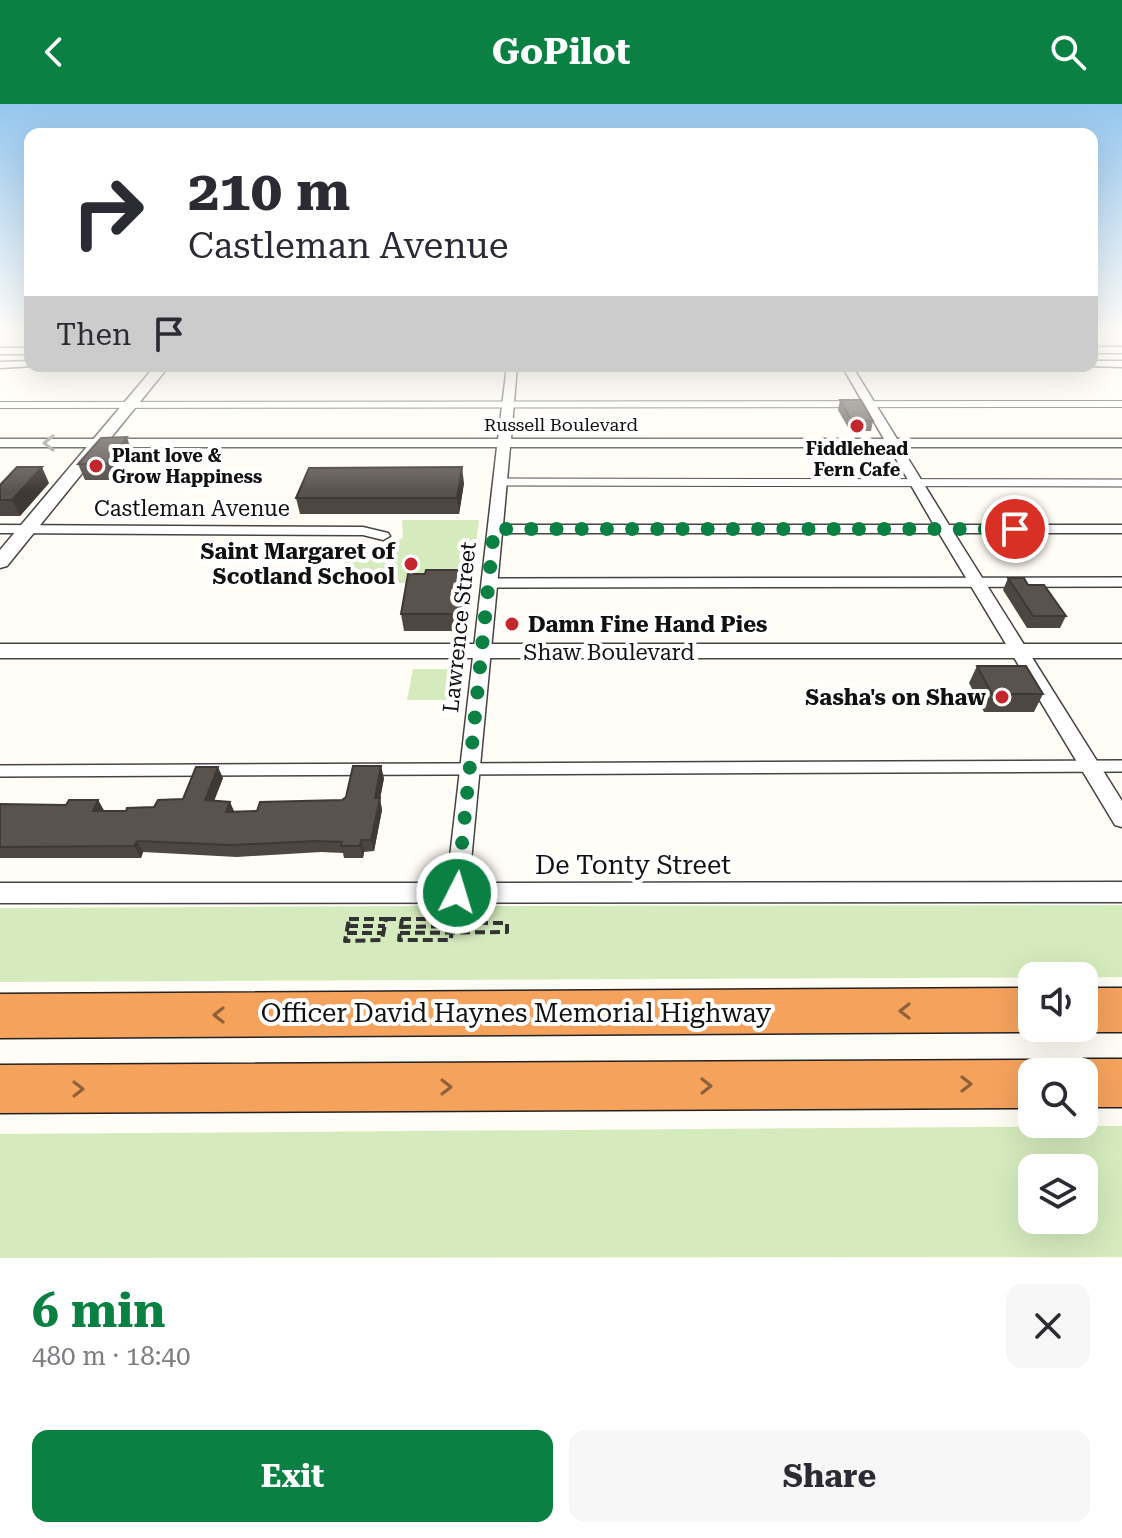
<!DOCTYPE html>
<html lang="en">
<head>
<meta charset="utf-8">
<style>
  :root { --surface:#fff; --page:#f7f7f7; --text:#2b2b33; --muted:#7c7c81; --accent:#0b8043 }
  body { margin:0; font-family:"Roboto Serif",serif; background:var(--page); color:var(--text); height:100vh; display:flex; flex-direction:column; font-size:30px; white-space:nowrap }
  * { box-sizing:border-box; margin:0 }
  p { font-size:26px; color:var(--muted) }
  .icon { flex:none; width:44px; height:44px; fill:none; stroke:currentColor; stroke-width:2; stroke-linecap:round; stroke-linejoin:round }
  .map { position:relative; height:1154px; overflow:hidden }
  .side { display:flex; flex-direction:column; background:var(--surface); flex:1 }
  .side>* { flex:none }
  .banner { position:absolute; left:24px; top:24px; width:1074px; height:244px; border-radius:16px; box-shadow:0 8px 32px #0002; background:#fff; color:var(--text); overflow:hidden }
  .buttons { position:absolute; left:1018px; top:858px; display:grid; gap:16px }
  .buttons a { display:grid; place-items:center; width:80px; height:80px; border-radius:16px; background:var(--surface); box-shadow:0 8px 32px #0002; font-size:40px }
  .pin { position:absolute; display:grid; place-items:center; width:68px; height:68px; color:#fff; margin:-34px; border:4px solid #fff; border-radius:50%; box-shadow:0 2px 8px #0007 }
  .me { position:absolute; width:88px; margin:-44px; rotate:5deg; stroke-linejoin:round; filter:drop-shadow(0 0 6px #0008) }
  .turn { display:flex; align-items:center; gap:28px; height:168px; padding:0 32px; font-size:36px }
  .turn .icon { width:104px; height:104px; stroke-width:2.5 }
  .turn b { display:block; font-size:56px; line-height:68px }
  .then { display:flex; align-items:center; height:76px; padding:0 32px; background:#0003; gap:16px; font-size:30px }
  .round { display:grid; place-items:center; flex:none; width:84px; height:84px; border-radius:16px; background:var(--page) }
  .headline { display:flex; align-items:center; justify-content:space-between; height:136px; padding:0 32px }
  h1 { font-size:48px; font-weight:700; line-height:60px; color:var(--accent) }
  .primary-button { display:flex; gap:16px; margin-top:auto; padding:16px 32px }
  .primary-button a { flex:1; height:92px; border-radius:16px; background:var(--accent); color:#fff; font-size:32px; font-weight:700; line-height:92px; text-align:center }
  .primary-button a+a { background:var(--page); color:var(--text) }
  header { display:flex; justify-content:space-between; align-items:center; height:104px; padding:0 32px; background:var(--accent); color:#fff; font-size:36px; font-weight:700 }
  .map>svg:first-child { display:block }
</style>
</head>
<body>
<header><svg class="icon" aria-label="back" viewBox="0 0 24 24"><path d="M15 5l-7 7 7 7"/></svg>GoPilot<svg class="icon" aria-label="search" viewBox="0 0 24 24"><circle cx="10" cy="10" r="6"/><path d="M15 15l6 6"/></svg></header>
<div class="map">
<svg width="1122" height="1154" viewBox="0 0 1122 1154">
  <rect width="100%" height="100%" fill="#fffdf5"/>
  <g fill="#d5ebbd" fill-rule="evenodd">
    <path d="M 402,416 L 479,416 L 471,479 L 337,479 L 351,440 C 371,441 387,449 403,433 Z"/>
    <polygon points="413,565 458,565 454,596 407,596"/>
    <polygon points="1122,801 1122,873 0,878 0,804 428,802 431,808 427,812 441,812 442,808 437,808 443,802"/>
    <path d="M 1122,1022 L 1122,1153 L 0,1154 L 0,1030 ZM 1032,1064 L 1084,1064 L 1084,1116 L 1032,1116 Z"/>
  </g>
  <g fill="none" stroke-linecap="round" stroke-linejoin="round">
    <defs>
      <polyline id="service-far3" points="0,301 1122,300"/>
      <g id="service-far2">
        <polyline points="498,378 1122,379"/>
        <polyline points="488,479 1122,478"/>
      </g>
      <polyline id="service-far1" points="488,479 1122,478"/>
      <polyline id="service" points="0,667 1122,662"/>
      <g id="minor">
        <rect x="1092" y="243" width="30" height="6"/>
        <rect x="0" y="244" width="30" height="6"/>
        <polygon points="30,257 30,262 34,262 0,264 0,258"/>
        <polygon points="1092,257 1122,257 1122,263 1088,262 1092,262"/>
        <path d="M 507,262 L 517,262 L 511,335 L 884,335 L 842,262 L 852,262 L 897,335 L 1122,335 L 1122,343 L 901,343 L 949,421 L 1122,421 L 1122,429 L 954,429 L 1122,697 L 1122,723 L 1115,721 L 939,429 L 502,429 L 469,779 L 1122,778 L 1122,798 L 0,799 L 0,779 L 447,779 L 497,343 L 0,343 L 0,335 L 498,335 ZM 510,343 L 889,343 L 934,421 L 503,421 Z"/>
        <polygon points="0,421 363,423 388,429 390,432 383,436 363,431 0,429"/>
      </g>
      <g id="tertiary">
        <polygon points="155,262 169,262 7,462 0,464 0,446"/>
        <rect x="0" y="540" width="1122" height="14"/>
      </g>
      <g id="motorway">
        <polygon points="1032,884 1032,924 1042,924 1032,928 0,934 0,890"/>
        <polygon points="1084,884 1122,884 1122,928 1084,928 1074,924 1084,924"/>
        <polygon points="1084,955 1122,955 1122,1003 1084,1003 1084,968 1064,968 1067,962"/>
        <polygon points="1032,956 1049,963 1051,968 1032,968 1032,1004 0,1009 0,961"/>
      </g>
    </defs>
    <use href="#service-far3" stroke="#444" stroke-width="8"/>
    <use href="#service-far2" stroke="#444" stroke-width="9"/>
    <use href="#service-far1" stroke="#444" stroke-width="12"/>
    <use href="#service" stroke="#444" stroke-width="14"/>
    <use href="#minor" stroke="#444" stroke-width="3"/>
    <use href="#tertiary" stroke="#444" stroke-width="3"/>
    <use href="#motorway" stroke="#222" stroke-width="3"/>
    <g stroke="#333" stroke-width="4" stroke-dasharray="10 5" stroke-linecap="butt">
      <polygon points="349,815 386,815 382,836 345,837"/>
      <polyline points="386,815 434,815"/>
      <polyline points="402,815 399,836 451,836 452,815"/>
      <polyline points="348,822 385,822"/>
      <polyline points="401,823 452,822"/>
      <polyline points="347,829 384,829"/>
      <polyline points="400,829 507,828 507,819 461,819 457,814 434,815 435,806"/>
    </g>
    <use href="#service-far3" stroke="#fff" stroke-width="6"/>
    <use href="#service-far2" stroke="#fff" stroke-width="7"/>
    <use href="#service-far1" stroke="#fff" stroke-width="9"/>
    <use href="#service" stroke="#fff" stroke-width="11"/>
    <use href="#minor" fill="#fff" fill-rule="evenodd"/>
    <use href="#tertiary" fill="#fff" fill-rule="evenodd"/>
    <use href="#motorway" fill="#f5a25d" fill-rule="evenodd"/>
  </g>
  <g fill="#4d4742">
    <polygon points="840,296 873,317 871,327 850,327 838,306"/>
    <polygon points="132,349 112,376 85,376 78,360"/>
    <polygon points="49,379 20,412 0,412 0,381"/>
    <polygon points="464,379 459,410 300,410 296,394"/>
    <polygon points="468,466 469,483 463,527 404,527 401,510 425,470"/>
    <polygon points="1008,474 1028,481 1066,512 1060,524 1027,524 1003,486"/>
    <polygon points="977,562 1043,590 1034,608 984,608 969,579"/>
    <polygon points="223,674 214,697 234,708 257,707 342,696 384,674 380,695 382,706 374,747 364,748 363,754 344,754 343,749 321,748 237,753 143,748 141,754 0,754 0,700 66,701 98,696 104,707 126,707 154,703 183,695"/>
  </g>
  <g fill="#3f3936">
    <polygon points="127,333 132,349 112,376 106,360"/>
    <polygon points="42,363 49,379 20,412 12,396"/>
    <polygon points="462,363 464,379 459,410 457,394"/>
    <polygon points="468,466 469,483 463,527 461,510"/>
    <polygon points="381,662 384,674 380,695 382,706 374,747 371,736 375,694"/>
    <polygon points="218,663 223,674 210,707 205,696"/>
    <polygon points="98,696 105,708 93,707"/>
    <polygon points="230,698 235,709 226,708"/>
    <polygon points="361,736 364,748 363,754 360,742"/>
    <polygon points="137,737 143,748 141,754 134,742"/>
  </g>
  <g fill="#5a524d" stroke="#3f3936" stroke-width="2">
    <polygon points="840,296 861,296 873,317 852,317"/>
    <polygon points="127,333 106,360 78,360 101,334"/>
    <polygon points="17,363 42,363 12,396 0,396 0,381"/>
    <polygon points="462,363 457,394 296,394 309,364"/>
    <polygon points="426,466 468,466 461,510 401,510 408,470 425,470"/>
    <polygon points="1008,474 1024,474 1028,481 1044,481 1066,512 1033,512"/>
    <polygon points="977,562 1026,562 1043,590 992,590"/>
    <polygon points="353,662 381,662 375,694 380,694 371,736 361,736 360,742 341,742 342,738 317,737 232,741 137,737 134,742 0,743 0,700 66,701 69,696 98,696 93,707 126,707 127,704 154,703 158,696 183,695 196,663 218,663 205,696 230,698 226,708 257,707 260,698 342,696 346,693"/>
  </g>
  <defs><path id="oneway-chevron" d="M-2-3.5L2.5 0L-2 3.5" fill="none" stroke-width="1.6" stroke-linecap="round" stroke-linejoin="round" transform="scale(2)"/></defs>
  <use stroke="#a0a0a0" href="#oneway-chevron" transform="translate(49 339) rotate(180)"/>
  <g stroke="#8e613b">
    <use href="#oneway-chevron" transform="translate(905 907) rotate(180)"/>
    <use href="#oneway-chevron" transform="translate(219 911) rotate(180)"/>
    <use href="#oneway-chevron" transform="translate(966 980)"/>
    <use href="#oneway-chevron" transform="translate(706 982)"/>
    <use href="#oneway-chevron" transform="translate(446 983)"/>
    <use href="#oneway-chevron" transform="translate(78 985)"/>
  </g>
  <linearGradient id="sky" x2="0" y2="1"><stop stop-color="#95c6ee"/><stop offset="0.58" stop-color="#fffefa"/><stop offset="1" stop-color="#fffefa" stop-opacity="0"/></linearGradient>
  <rect width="1122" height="388" fill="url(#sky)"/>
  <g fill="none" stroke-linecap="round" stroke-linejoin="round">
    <polyline stroke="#0b8043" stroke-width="14" stroke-dasharray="0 25.2" points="457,789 494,425 1015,425"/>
  </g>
  <g fill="#c4262e" stroke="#fff" stroke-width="3">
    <circle cx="857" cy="322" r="8"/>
    <circle cx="96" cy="362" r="8"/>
    <circle cx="411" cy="460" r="8"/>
    <circle cx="512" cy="520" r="8"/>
    <circle cx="1002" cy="593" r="8"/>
  </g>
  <g text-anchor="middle" stroke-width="8" stroke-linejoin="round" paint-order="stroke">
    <g font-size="18" fill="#111" stroke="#fff">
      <text x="561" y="327">Russell Boulevard</text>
    </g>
    <g font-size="18" font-weight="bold" fill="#111" stroke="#fff">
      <text x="857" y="351">Fiddlehead<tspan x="857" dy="21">Fern Cafe</tspan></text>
      <text x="112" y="358" text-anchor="start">Plant love &amp;<tspan x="112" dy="21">Grow Happiness</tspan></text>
    </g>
    <g font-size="22" fill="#111" stroke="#fff">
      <text x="192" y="412">Castleman Avenue</text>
      <text transform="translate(459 523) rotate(-84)" y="8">Lawrence Street</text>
      <text x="609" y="556">Shaw Boulevard</text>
    </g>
    <g font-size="22" font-weight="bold" fill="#111" stroke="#fff" text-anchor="end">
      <text x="395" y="455">Saint Margaret of<tspan x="395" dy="25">Scotland School</tspan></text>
      <text x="528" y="528" text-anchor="start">Damn Fine Hand Pies</text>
      <text x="986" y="601">Sasha's on Shaw</text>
    </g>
    <g font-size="26" fill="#111" stroke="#fff">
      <text x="633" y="770">De Tonty Street</text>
      <text x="516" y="918">Officer David Haynes Memorial Highway</text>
    </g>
  </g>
</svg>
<div class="buttons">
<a><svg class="icon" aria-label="sound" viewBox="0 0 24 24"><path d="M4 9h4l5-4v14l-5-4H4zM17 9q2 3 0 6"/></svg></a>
<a><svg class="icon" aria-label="search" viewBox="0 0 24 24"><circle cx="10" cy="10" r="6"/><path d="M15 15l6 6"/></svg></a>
<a><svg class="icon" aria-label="layers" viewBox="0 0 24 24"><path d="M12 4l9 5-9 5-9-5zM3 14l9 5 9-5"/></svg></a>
</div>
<div class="pin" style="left:1015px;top:425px;background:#d93025"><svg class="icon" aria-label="arrive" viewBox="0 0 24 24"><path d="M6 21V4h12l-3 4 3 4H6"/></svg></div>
<svg class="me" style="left:457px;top:789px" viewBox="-20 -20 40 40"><circle r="17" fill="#0b8043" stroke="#fff" stroke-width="3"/><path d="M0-11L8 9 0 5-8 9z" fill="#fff"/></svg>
<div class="banner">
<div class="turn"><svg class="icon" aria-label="right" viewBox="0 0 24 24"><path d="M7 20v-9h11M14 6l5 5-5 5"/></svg><div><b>210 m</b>Castleman Avenue</div></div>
<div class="then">Then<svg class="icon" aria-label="arrive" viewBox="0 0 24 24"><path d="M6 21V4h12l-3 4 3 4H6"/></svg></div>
</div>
</div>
<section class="side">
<div class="headline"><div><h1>6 min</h1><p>480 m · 18:40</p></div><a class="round"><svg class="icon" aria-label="close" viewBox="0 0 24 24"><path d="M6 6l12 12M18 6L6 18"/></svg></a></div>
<div class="primary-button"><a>Exit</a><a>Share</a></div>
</section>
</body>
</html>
